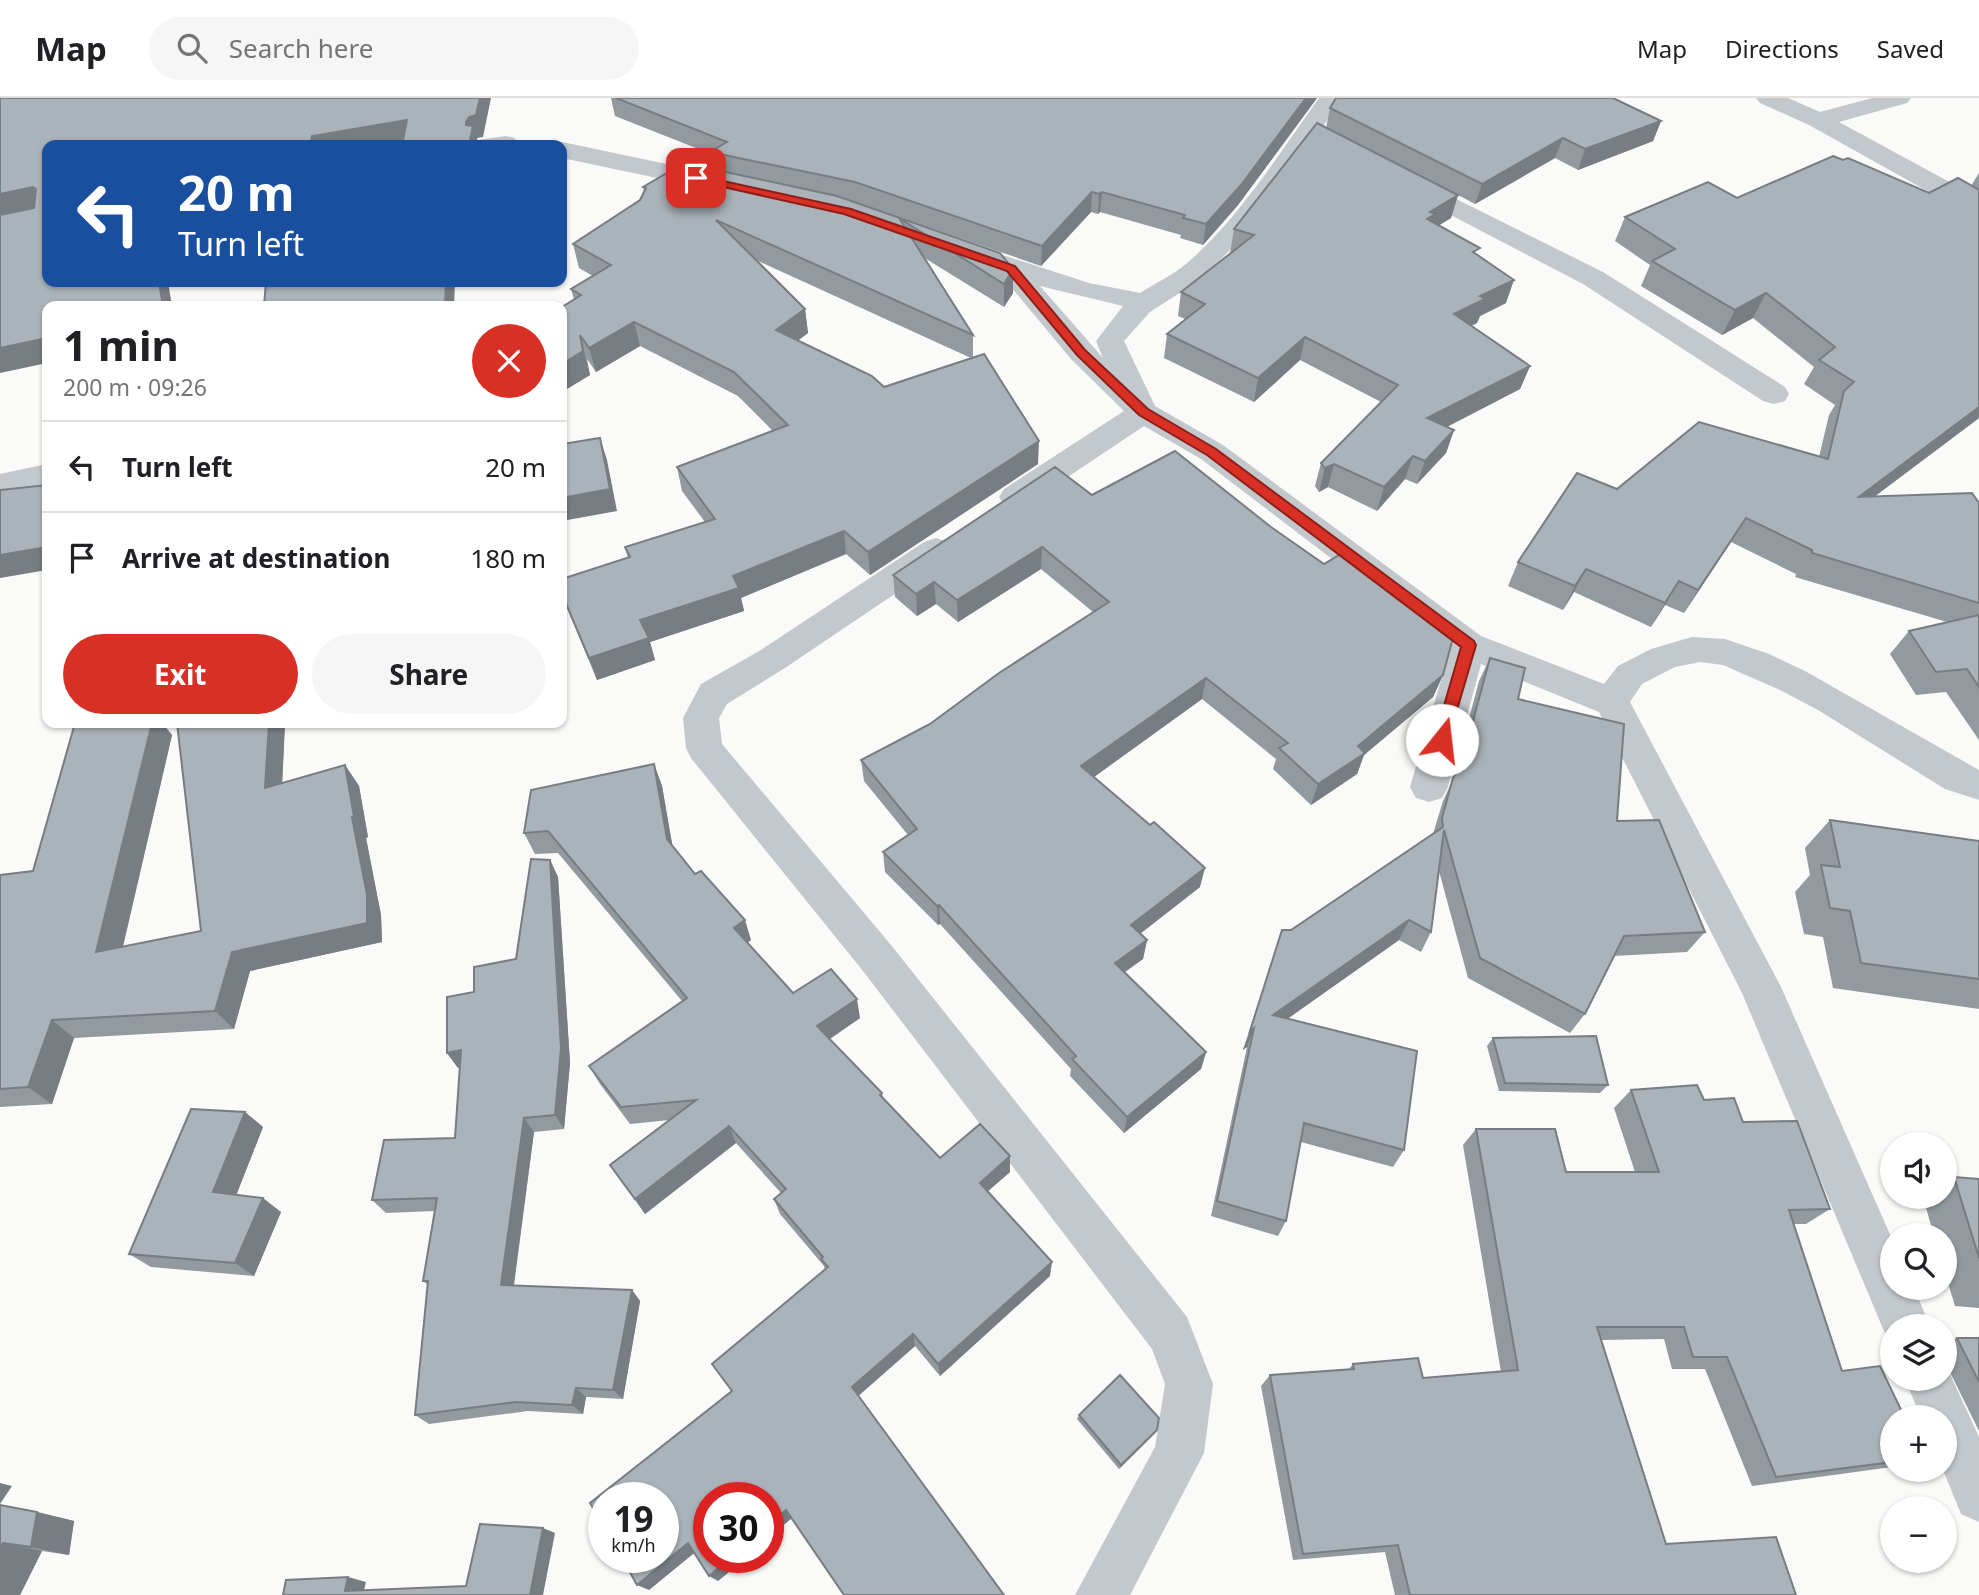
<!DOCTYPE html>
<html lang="en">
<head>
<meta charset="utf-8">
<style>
  :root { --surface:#fff; --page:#f6f6f6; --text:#202124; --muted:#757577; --line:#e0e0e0; --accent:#d93025 }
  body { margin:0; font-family:"Noto Sans",sans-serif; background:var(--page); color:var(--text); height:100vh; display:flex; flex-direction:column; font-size:26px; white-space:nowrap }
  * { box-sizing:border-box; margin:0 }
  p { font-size:23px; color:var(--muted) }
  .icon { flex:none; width:38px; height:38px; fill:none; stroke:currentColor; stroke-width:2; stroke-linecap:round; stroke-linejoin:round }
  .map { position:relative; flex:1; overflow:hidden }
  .side { position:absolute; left:42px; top:203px; width:525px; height:427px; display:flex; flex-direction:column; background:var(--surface); border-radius:14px; box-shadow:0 2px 5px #0004 }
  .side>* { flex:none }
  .hud { position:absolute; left:42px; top:42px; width:525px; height:147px; border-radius:14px; box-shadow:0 2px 5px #0004; background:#1a4fa0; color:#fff; overflow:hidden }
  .buttons { position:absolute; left:1880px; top:1034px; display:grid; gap:14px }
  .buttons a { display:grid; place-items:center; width:77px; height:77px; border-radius:50%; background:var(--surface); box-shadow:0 2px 5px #0004; font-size:35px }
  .speed { position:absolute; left:588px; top:1384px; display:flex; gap:14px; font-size:35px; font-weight:700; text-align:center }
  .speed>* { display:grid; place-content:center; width:91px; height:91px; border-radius:50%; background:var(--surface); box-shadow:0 2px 5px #0004; line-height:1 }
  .speed small { font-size:18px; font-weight:400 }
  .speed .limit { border:10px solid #d22; background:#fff; color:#111 }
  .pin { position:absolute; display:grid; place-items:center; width:60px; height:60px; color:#fff; margin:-30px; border-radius:14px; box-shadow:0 4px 10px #0006 }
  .me { position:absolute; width:77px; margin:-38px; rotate:16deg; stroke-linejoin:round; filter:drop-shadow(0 0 5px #0008) }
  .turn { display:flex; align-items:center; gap:24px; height:147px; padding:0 21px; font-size:32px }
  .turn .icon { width:91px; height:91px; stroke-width:2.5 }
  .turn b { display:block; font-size:49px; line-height:60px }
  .round { display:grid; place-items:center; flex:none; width:74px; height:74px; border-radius:37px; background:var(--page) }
  .overview { display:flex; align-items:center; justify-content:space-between; height:119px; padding:0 21px }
  h1 { font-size:42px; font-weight:700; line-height:52px }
  .button { display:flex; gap:14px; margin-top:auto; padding:14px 21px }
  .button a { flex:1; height:80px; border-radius:42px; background:var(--accent); color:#fff; font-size:28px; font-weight:700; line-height:80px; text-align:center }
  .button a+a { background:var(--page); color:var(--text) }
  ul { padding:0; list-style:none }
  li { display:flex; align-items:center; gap:21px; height:91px; padding:0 21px; border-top:2px solid var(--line) }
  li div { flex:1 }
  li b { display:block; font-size:26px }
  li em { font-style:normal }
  header { display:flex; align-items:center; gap:42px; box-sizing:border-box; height:98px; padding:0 35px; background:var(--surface); border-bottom:2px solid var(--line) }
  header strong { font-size:33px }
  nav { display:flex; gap:38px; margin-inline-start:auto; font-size:24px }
  .search { width:490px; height:63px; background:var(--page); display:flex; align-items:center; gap:18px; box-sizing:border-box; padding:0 24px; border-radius:38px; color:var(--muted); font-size:26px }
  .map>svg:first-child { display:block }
</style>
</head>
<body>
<header>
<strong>Map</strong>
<div class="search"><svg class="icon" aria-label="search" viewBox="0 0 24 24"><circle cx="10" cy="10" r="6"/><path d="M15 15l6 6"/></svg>Search here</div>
<nav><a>Map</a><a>Directions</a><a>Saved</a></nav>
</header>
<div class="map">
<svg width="1979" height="1497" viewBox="0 0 1979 1497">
  <rect width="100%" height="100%" fill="#fafaf8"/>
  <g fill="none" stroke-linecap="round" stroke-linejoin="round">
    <g fill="#c3c8cc" fill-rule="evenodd">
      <path d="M 1319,0 L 1343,0 L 1279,91 L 1230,152 L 1200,182 L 1150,214 L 1124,243 L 1155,308 L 1223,347 L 1481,538 L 1604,586 L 1618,568 L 1651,551 L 1692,539 L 1725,541 L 1769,556 L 1805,573 L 1979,672 L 1979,702 L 1945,691 L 1818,612 L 1780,592 L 1723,567 L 1700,564 L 1675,569 L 1642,586 L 1630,604 L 1781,889 L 1892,1141 L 1892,1190 L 1914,1190 L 1930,1228 L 1892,1228 L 1892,1246 L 1889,1245 L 1742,895 L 1599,614 L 1481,566 L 1448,689 L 1442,700 L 1429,704 L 1416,700 L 1410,689 L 1450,551 L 1201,361 L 1144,328 L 1026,407 L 1015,410 L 1004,407 L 999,399 L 1004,391 L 1124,313 L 1071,261 L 1001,177 L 955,160 L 951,154 L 955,148 L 965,146 L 975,148 L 1089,185 L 1140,195 C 1155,185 1172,178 1186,166 C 1236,124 1281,53 1319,0 ZM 1040,188 L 1123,208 L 1096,243 L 1103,260 Z"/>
      <polygon points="1756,0 1788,0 1820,14 1872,0 1911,0 1907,5 1839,24 1979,100 1979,119 1970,117 1809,27 1760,5"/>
      <polygon points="506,38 515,40 517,47 475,47 478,42"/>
      <polygon points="562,44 719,77 728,80 732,85 728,90 719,93 562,60 562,47 553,47"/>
      <polygon points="1406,76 1603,174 1785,289 1789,296 1785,303 1774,306 1763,303 1583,186 1397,89 1393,84 1397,79"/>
      <polygon points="47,366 47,387 0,398 0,376"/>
      <polygon points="936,440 948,444 952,452 948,460 785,570 727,606 719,620 722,646 891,847 1187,1219 1213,1286 1204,1355 1130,1497 1075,1497 1155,1349 1165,1286 1152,1251 863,873 691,660 686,650 683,620 701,586 761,552 924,444"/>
      <polygon points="1944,1263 1979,1339 1979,1424 1961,1416 1943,1372 1944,1320 1921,1320 1905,1281 1944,1281"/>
    </g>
  </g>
  <g fill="#929a9f" fill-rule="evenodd">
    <path d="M 611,0 L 1317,0 L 1238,107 L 1203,147 L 1180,140 L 1181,137 L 1100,114 L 1098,116 L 1091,114 L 1041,168 L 855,104 L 1000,155 L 1013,195 L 1004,209 L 923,159 L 973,237 L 973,260 L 1038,366 L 870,477 L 846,456 L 741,500 L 744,513 L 650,544 L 655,562 L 597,582 L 562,498 L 562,481 L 628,460 L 625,449 L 705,424 L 682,393 L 677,369 L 773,333 L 738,298 L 640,248 L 596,274 L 587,261 L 590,277 L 562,294 L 562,209 L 574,201 L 571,191 L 593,178 L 579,170 L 573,146 L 640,102 L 644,93 L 643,89 L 713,72 L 711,56 L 615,18 ZM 756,162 L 971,260 L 884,289 L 798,242 L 808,235 L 805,211 Z"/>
    <polygon points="1330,10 1661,23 1653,43 1578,72 1555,60 1475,106 1458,97 1451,120 1439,127 1478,157 1506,205 1480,218 1477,225 1471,228 1530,268 1520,291 1447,329 1454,332 1446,355 1417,386 1405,381 1377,413 1328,389 1319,394 1315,388 1321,365 1381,304 1300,262 1254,304 1164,260 1167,236 1185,221 1178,218 1181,194 1231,155 1230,155 1234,131 1326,30"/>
    <polygon points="1843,62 1929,95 1971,88 1979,75 1979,320 1875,398 1979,405 1979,642 1946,594 1916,597 1890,556 1909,533 1947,524 1795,479 1796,476 1731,444 1684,515 1665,507 1651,529 1574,494 1563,512 1508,488 1518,464 1617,391 1819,359 1829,317 1835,307 1804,286 1814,269 1753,220 1722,237 1641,188 1650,167 1615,143 1625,119 1737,100"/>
    <polygon points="1092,397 1443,577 1433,599 1364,657 1357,676 1311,707 1273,671 1276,661 1202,601 1094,679 1200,789 1140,836 1147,842 1143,861 1125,874 1206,954 1201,971 1124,1035 1070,978 1071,971 940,826 938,827 885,774 883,754 908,737 864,683 861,662 930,626 1093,514 1041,471 958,524 936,506 917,518 895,499 893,477"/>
    <polygon points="1490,560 1518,601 1617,723 1705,834 1687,854 1614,858 1585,916 1570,935 1468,880 1439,773 1431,834 1421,854 1399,842 1287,921 1404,1052 1393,1069 1301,1044 1286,1123 1278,1138 1211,1118 1247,949 1243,952 1282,832 1291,832 1433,736 1443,703 1453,681 1479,583"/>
    <polygon points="75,625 162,625 172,637 123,849 201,833 177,625 285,625 282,685 345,667 359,688 368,739 366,740 381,817 382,844 250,873 234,931 74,940 52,1006 0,1009 0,777 33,773"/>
    <polygon points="654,666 662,688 672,747 695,776 751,842 747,845 793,895 860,920 830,941 882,995 883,1000 940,1060 1010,1074 988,1093 1050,1178 940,1278 915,1248 858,1298 792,1420 768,1440 768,1400 709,1460 746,1460 718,1483 694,1454 649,1492 732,1293 825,1172 824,1168 780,1116 774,1101 781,1095 736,1045 645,1116 610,1067 670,1022 630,1026 600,986 589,968 682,903 558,755 535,756 524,735"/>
    <polygon points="1830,722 1979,743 1979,911 1833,890 1823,839 1804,836 1795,794 1810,777 1805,750"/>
    <polygon points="550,762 558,779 570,965 564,1031 534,1034 514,1188 632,1192 640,1203 623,1301 586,1299 583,1316 528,1313 429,1326 415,1317 428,1187 423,1183 434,1113 386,1115 372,1102 455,1040 460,970 458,970 447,955 516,861"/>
    <polygon points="1493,940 1608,987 1600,995 1499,993 1487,948"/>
    <polygon points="1631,992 1704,1002 1743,1024 1830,1111 1806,1126 1793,1126 1842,1273 1892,1320 1892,1369 1752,1388 1705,1271 1672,1271 1664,1241 1601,1242 1666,1446 1796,1497 1395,1497 1385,1454 1293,1462 1261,1288 1270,1277 1349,1271 1353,1266 1423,1280 1501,1274 1463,1047 1476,1031 1566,1074 1635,1074 1614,1010"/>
    <polygon points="245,1014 263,1029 236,1097 281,1114 254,1178 151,1169 129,1156"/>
    <polygon points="1954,1079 1979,1081 1979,1210 1955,1208 1944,1172 1944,1138 1934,1138 1923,1099 1944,1099 1944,1085"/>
    <polygon points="1957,1240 1979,1240 1979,1333 1944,1262 1944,1246"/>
    <polygon points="1079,1317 1157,1332 1154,1336 1119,1371 1077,1321"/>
    <polygon points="0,1407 37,1414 74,1423 69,1457 42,1453 20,1497 0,1497"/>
  </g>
  <g fill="#777d82">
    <polygon points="480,0 491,0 483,39 477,40 479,47 469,47 466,24"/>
    <polygon points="1306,0 1317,0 1238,107 1203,147 1206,126"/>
    <polygon points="407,22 415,43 391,47 310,47 312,38"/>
    <polygon points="1661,23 1653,43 1578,72 1585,51"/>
    <polygon points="1563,40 1555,60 1475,106 1482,86"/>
    <polygon points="33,89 46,110 0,121 0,96"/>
    <polygon points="1092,94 1091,114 1041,168 1042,148"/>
    <polygon points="1102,94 1100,114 1098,116 1099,96"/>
    <polygon points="1458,97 1451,120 1430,133 1420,144 1430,114"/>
    <polygon points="1013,171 1013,195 1004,209 1004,186"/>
    <polygon points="1514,182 1506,205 1480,218 1477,225 1447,239 1454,216 1480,198"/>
    <polygon points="159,184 168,184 172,208 163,208"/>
    <polygon points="446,184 455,184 454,208 445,208"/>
    <polygon points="1766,195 1753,220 1722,237 1735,212"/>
    <polygon points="805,211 808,235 780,256 776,232"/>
    <polygon points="634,224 640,248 596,274 589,250"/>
    <polygon points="580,237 590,277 562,294 562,266"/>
    <polygon points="1305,239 1300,262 1254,304 1258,280"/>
    <polygon points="47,240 47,265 0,275 0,250"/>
    <polygon points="1530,268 1520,291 1419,343 1427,320"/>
    <polygon points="1979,309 1979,320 1842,423 1859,399"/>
    <polygon points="1454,332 1446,355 1417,386 1425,363"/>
    <polygon points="600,340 607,362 617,413 562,423 562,400"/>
    <polygon points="1039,343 1038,366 870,477 868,454"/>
    <polygon points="1413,358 1405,381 1377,413 1384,389"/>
    <polygon points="1334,366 1328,389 1319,394 1325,370"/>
    <polygon points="1746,420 1731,444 1684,515 1698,492"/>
    <polygon points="844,433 846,456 741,500 744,513 650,544 655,562 597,582 589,560 640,522 733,478"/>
    <polygon points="47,449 47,472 0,480 0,457"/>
    <polygon points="1042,449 1041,471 958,524 957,502"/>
    <polygon points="1586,471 1574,494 1563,512 1575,488"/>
    <polygon points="1679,483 1665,507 1651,529 1665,505"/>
    <polygon points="934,484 936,506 917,518 916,496"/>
    <polygon points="1443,577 1433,599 1364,657 1357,676 1311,707 1318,686 1358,648"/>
    <polygon points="1206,580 1202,601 1080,689 1081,668"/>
    <polygon points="146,625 162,625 172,637 117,873 96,854"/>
    <polygon points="269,625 285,625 281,711 265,690"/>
    <polygon points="654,666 662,688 675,762 667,741"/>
    <polygon points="345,667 359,688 368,739 366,740 381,817 382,844 250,873 234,931 215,913 232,854 352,719"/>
    <polygon points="550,762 558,779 570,965 564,1031 555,1017"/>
    <polygon points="1205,770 1200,789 1128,845 1131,827"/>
    <polygon points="939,807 940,826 938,827 937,808"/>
    <polygon points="745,822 751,842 740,850 734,830"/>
    <polygon points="1409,822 1399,842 1266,936 1273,917"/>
    <polygon points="1147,842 1143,861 1112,883 1115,865"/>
    <polygon points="857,901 860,920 822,946 817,928"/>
    <polygon points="52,922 74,940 52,1006 28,989"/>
    <polygon points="1254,930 1247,949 1243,952 1250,933"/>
    <polygon points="461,952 473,967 458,970 447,955"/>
    <polygon points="1206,954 1201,971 1124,1035 1127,1019"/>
    <polygon points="245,1014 263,1029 232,1108 213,1094"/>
    <polygon points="524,1020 534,1034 512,1198 501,1187"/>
    <polygon points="729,1028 736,1045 645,1116 635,1101"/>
    <polygon points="1010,1058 1010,1074 980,1100 980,1085"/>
    <polygon points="263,1100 281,1114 254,1178 235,1165"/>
    <polygon points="1052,1164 1050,1178 940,1278 938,1266"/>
    <polygon points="632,1192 640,1203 623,1301 613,1292"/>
    <polygon points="913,1236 915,1248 856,1300 852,1289"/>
    <polygon points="576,1290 586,1299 583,1316 572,1307"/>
    <polygon points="1157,1332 1154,1336 1119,1371 1121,1367"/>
    <polygon points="0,1385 12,1388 0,1406"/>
    <polygon points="786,1412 793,1419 768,1440 768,1427"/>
    <polygon points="37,1414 74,1423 69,1457 31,1449"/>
    <polygon points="543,1430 555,1435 543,1497 530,1497"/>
    <polygon points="3,1445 42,1453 20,1497 0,1497 0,1451"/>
    <polygon points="688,1445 698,1452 649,1492 637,1487"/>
    <polygon points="730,1460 746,1460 718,1483 709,1478"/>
    <polygon points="348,1479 366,1484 363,1497 345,1493"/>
  </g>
  <g fill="#aab3b9" stroke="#777d82" stroke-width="2">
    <polygon points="0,0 480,0 476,17 469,19 466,24 466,27 473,28 469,47 402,47 407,22 312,38 310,47 47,47 47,184 159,184 163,208 47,208 47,240 0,250 0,117 34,110 36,91 33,89 0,96"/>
    <polygon points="616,0 1306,0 1241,87 1206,126 1183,120 1185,117 1102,94 1099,96 1092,94 1042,148 855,84 710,54 727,44"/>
    <polygon points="1336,0 1613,0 1661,23 1585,51 1563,40 1482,86 1330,10"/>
    <polygon points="1317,25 1458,97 1430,114 1435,116 1427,121 1480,150 1473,154 1514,182 1480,198 1485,201 1454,216 1530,268 1427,320 1454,332 1425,363 1413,358 1384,389 1334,366 1325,370 1321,365 1398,287 1305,239 1258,280 1167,236 1205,206 1181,194 1254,137 1234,131"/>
    <polygon points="1833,58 1843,62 1848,60 1929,95 1958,80 1979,92 1979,309 1859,399 1972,395 1979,405 1979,505 1812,455 1812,452 1746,420 1698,492 1679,483 1665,505 1586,471 1575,488 1518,464 1577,375 1617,391 1699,324 1828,361 1844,293 1854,284 1819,262 1835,249 1766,195 1735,212 1652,163 1675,151 1625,119 1708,84 1737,100"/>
    <polygon points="684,65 837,98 1000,155 1013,171 1004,186 899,120 973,237 716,122 805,211 776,232 872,278 884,289 984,256 1039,343 868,454 844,433 733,478 739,490 640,522 649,540 589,560 562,496 562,481 630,459 625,449 715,421 677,369 788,327 734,274 634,224 589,250 580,237 583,253 562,266 562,209 581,197 571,191 611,167 573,146 640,102 646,90 643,89"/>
    <polygon points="266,184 446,184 445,208 264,208"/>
    <polygon points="600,340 610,391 562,400 562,346"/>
    <polygon points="1175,353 1271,429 1324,466 1344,454 1454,536 1443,577 1358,648 1365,655 1318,686 1279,650 1288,645 1206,580 1081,668 1150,727 1154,724 1205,770 1131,827 1147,842 1115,865 1206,954 1127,1019 1072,961 1076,958 939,807 937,808 883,754 917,731 861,662 930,626 999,575 1109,504 1042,449 957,502 934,484 916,496 893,477 1055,369 1092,397"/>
    <polygon points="47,387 47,449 0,457 0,392"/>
    <polygon points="1979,517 1979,589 1967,571 1936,574 1909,533"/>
    <polygon points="1490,560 1525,570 1518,601 1624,626 1617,723 1659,722 1705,834 1624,838 1585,916 1480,860 1444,732 1431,834 1409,822 1273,917 1417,953 1404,1052 1304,1025 1286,1123 1217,1103 1254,930 1250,933 1282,832 1291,832 1443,729 1442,720 1453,680 1461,667"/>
    <polygon points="75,625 152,625 96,854 201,833 177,625 269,625 265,690 345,667 354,719 352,719 367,797 367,825 232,854 215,913 52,922 28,989 0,991 0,777 33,773"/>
    <polygon points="654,666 667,741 695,776 701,773 745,822 734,830 793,895 831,871 857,901 817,928 882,995 880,997 940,1060 980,1026 1010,1058 980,1085 1052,1164 938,1266 913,1236 852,1289 1004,1497 844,1497 786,1412 768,1427 768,1400 709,1400 709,1460 730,1460 709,1478 688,1445 637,1487 622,1460 663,1460 663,1400 604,1400 604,1428 590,1405 732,1293 712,1266 828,1169 821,1161 823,1159 774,1101 786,1091 729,1028 635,1101 610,1067 696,1002 621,1009 589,968 687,900 548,733 524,735 531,692"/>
    <polygon points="1830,722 1979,743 1979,881 1861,865 1850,813 1830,810 1821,767 1840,769"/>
    <polygon points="531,761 550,762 561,950 555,1017 524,1020 501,1187 632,1192 613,1292 576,1290 572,1307 516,1304 415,1317 428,1183 423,1183 437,1100 372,1102 384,1042 455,1040 461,952 447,955 447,899 474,894 474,869 516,861"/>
    <polygon points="1596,938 1608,987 1505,985 1493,940"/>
    <polygon points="1697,987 1704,1002 1734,1000 1743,1024 1797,1023 1830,1111 1789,1112 1842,1273 1880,1268 1905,1320 1892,1320 1892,1364 1776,1379 1727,1259 1693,1259 1684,1229 1597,1229 1666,1446 1776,1439 1796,1497 1410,1497 1398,1447 1303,1456 1270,1277 1354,1271 1353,1266 1418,1260 1423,1280 1518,1272 1476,1031 1555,1031 1566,1074 1659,1074 1631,992"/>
    <polygon points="191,1011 245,1014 213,1094 263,1100 235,1165 129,1156"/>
    <polygon points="1954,1079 1979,1081 1979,1160"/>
    <polygon points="1957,1240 1979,1240 1979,1284"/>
    <polygon points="1120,1277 1159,1320 1157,1332 1121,1367 1079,1317"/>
    <polygon points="0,1407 37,1414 31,1449 3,1445 0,1451"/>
    <polygon points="480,1426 543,1430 530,1497 283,1497 286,1482 348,1479 345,1493 466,1488"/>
  </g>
  <polygon fill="#d93025" stroke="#8d1f18" stroke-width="2" points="696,77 851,111 1015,168 1085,252 1148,311 1216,351 1474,543 1476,547 1447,646 1442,648 1434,642 1461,549 1207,357 1139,317 1077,257 1007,173 844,116 692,82 692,78"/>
</svg>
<div class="buttons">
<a><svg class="icon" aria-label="sound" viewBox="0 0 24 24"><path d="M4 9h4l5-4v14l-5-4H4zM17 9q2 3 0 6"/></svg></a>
<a><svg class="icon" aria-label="search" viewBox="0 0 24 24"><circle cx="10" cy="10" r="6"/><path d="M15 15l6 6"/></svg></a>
<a><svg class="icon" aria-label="layers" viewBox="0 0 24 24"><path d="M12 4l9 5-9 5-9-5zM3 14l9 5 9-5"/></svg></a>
<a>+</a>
<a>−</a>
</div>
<div class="speed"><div>19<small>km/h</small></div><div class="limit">30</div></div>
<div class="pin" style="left:696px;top:80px;background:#d93025"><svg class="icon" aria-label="arrive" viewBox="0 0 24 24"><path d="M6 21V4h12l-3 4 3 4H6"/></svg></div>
<svg class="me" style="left:1442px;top:642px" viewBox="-20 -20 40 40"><circle r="19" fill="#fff"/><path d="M0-13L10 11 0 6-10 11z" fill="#d93025"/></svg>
<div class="hud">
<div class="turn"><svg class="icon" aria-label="left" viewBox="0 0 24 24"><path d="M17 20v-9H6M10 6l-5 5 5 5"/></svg><div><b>20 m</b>Turn left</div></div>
</div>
<section class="side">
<div class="overview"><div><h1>1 min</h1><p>200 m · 09:26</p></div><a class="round" style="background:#d93025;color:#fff"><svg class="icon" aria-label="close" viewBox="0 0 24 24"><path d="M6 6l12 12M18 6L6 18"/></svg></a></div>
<ul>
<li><svg class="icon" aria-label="left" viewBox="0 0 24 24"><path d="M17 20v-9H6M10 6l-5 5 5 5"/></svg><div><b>Turn left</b></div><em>20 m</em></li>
<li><svg class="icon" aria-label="arrive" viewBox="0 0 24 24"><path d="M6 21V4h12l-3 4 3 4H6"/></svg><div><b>Arrive at destination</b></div><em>180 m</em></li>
</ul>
<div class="button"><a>Exit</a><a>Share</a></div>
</section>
</div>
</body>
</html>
